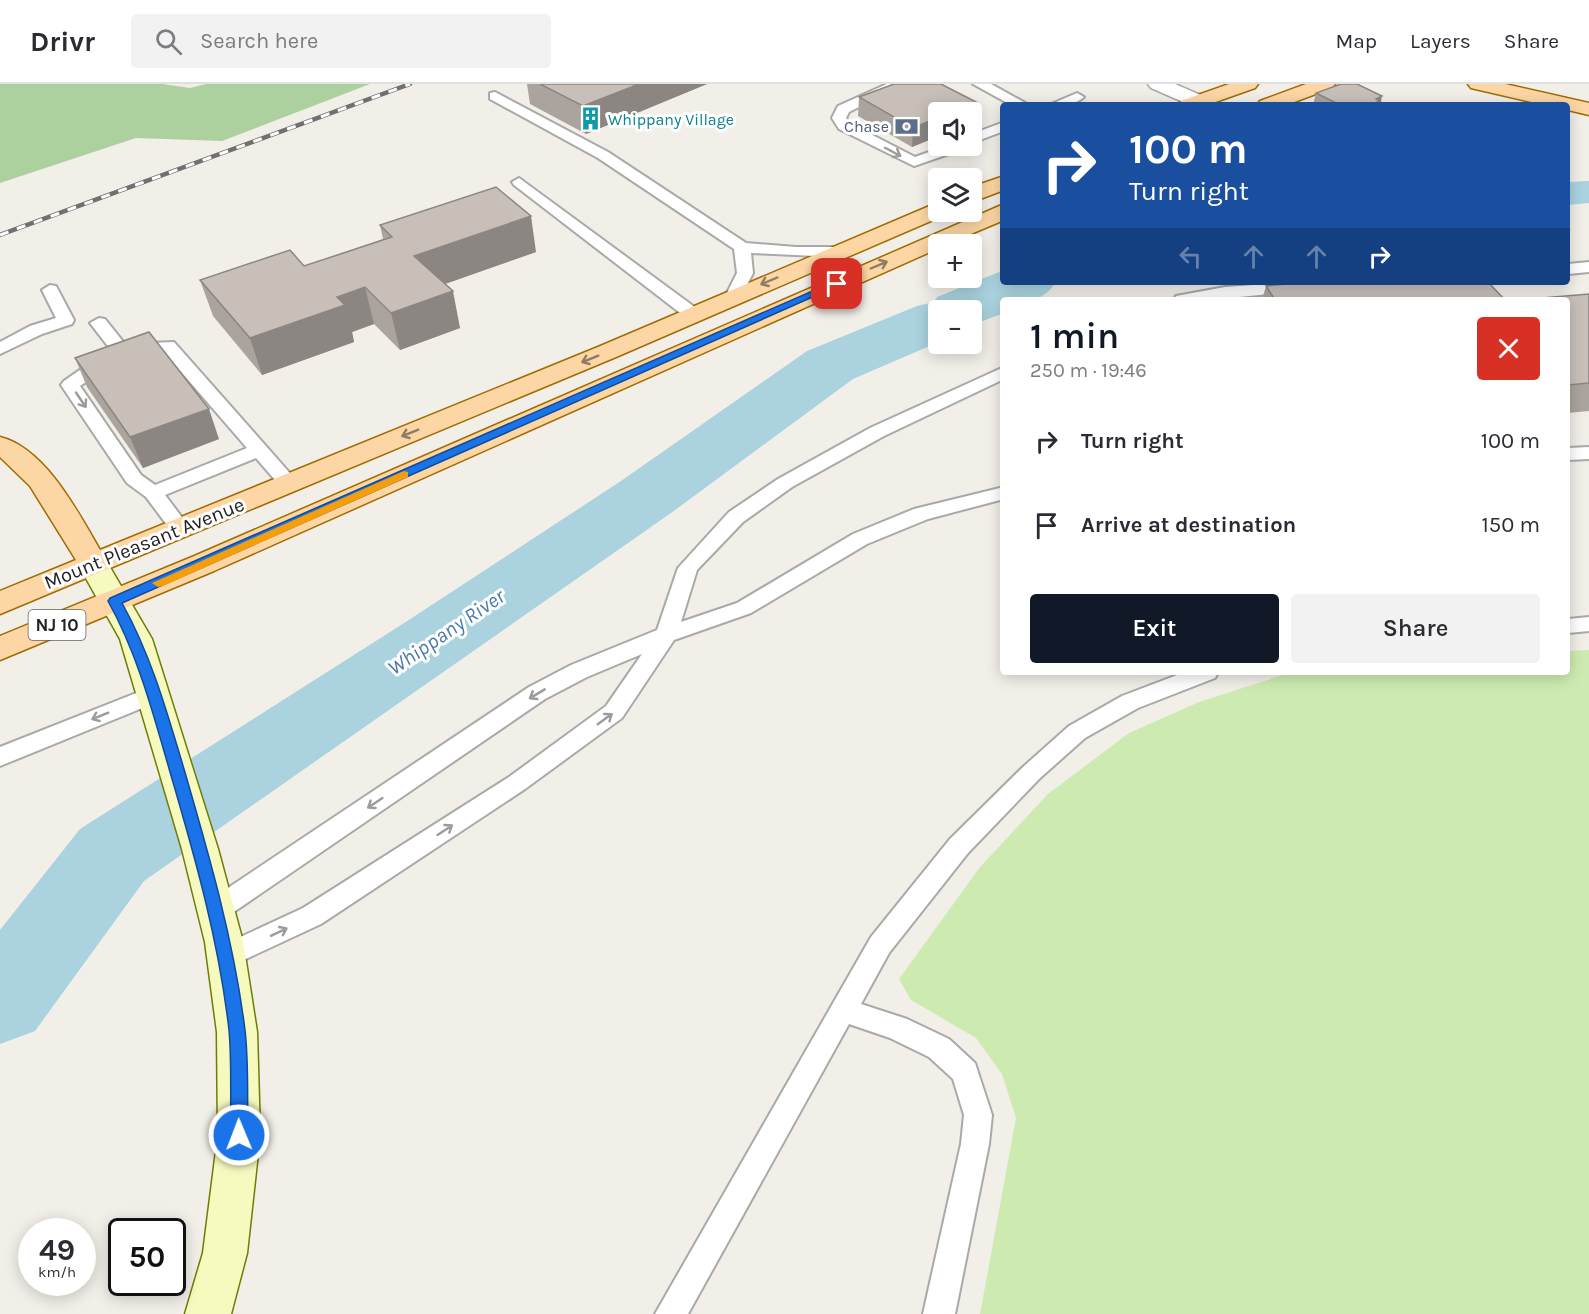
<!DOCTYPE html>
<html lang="en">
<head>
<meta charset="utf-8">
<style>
  :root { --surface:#fff; --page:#f2f2f3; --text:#2b2b33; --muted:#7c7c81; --line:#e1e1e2; --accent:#111827 }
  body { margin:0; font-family:Karla,sans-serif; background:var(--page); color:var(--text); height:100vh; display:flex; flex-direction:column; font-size:22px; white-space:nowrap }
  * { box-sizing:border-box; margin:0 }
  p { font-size:20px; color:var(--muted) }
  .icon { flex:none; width:33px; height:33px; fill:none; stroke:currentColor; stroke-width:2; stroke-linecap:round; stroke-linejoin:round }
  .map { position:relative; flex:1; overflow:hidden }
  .side { position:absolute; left:1000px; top:213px; width:570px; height:378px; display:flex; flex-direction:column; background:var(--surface); border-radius:6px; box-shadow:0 3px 15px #0003 }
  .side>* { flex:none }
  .hud { position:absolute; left:1000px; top:18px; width:570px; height:183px; border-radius:6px; box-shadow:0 3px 15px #0003; background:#1a4fa0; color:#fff; overflow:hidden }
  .buttons { position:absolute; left:928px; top:18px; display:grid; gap:12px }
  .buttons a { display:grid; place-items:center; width:54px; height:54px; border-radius:6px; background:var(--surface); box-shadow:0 3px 15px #0003; font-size:30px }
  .speed { position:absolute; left:18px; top:1134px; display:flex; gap:12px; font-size:30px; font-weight:700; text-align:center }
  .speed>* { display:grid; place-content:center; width:78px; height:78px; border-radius:50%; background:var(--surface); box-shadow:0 3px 15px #0003; line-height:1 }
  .speed small { font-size:15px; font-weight:400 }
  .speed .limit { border:3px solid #111; border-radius:9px; background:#fff; color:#111 }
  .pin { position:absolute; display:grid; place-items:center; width:51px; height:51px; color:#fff; margin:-26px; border-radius:12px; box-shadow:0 3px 9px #0006 }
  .me { position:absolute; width:66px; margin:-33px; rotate:359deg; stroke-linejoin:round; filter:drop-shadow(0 0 4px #0008) }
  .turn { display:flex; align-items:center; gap:21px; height:126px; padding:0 30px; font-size:27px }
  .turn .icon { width:78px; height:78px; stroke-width:2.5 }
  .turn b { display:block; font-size:42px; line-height:51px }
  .lanes { display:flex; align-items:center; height:57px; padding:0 30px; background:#0003; justify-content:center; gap:30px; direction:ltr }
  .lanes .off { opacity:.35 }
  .round { display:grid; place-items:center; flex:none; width:63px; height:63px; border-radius:6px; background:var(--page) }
  .summary { display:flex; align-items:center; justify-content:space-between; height:102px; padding:0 30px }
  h1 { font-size:36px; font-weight:600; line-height:45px; color:var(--accent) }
  .cta { display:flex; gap:12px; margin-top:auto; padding:12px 30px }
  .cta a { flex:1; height:69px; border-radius:6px; background:var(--accent); color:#fff; font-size:24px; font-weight:600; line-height:69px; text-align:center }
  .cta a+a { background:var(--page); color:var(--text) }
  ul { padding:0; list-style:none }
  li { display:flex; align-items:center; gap:18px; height:84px; padding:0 30px }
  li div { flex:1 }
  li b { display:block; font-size:22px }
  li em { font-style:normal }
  header { display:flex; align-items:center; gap:36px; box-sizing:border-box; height:84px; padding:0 30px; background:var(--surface); border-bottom:2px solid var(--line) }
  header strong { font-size:28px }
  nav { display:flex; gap:33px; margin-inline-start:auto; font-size:21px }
  .search { width:420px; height:54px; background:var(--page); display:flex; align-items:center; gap:15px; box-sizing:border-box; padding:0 21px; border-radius:6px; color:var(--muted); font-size:22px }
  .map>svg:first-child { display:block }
</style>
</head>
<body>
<header>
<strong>Drivr</strong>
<div class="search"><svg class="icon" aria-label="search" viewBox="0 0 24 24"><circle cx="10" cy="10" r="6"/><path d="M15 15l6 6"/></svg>Search here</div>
<nav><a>Map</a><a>Layers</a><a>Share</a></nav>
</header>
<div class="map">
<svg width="1589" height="1230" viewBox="0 0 1589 1230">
  <rect width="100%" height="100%" fill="#f2efe9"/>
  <polygon fill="#cdebb0" points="1589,566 1589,1230 980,1230 1016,1034 1002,990 976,954 911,916 899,895 980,783 1048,710 1129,649 1199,618 1292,588 1568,588 1568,567"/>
  <polygon fill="#add19e" points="0,0 163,0 190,4 206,0 370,0 222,57 136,54 0,99"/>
  <g fill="#aad3df">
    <polygon points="1589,97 1589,119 1568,121 1568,98"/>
    <polygon points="73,764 93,861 0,959 0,851"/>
  </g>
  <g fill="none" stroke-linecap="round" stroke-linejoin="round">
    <path fill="#aad3df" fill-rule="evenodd" d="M 1004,186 L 1004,198 L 1056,198 C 1041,220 1028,216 1004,216 L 1004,229 L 972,241 L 972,226 L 939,226 L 939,258 L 853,295 L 671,429 L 144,797 L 35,947 L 0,960 L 0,846 L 80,745 L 401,541 L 621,397 L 807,267 L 917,222 L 934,218 L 937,213 Z"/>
    <defs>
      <g id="lane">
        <polygon points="887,0 905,0 849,28 846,34 849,39 915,73 946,62 965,62 963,65 914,82 839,45 832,34 838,22"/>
        <polygon points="973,0 991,0 1029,21 1011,21"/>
        <polygon points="495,8 608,68 746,159 796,163 838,163 846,168 838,173 751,169 753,189 739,217 727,217 725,213 737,189 734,165 598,74 490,15 490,9"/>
        <path d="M 1077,9 L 1084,13 C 1074,22 1062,21 1049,21 Z"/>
        <polygon points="1004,38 1004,47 972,59 972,50"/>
        <polygon points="519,94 700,227 702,231 700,235 688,235 514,101 512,98"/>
        <polygon points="1589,178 1589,188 1568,190 1568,180"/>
        <polygon points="1295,198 1301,199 1303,203 1301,207 1209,216 1174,216 1176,212 1225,203"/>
        <polygon points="50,201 56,202 74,236 72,240 42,250 0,270 0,258 30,242 56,234 42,206"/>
        <polygon points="99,234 105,235 125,260 174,258 295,395 298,399 295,403 281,403 256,374 165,411 190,444 187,449 173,449 146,413 127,399 61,301 64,297 100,272 112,272 115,276 112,280 80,302 141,391 155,401 247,364 164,268 114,270 90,239"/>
        <polygon points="1004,283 1004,295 884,352 792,403 743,438 697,486 681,538 737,519 853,450 914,425 1004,403 1004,415 928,435 867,460 751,529 674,556 622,634 525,705 321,840 235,880 226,883 217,880 213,872 217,864 303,824 509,693 606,622 642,570 587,593 545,615 225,834 216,837 207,834 203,826 207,818 529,603 571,581 657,546 678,484 729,428 778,395 870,344"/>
        <polygon points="1589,363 1589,375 1568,376 1568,364"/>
        <polygon points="1589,533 1589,547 1568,549 1568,535"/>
        <polygon points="1185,588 1218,588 1215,594 1138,624 1085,654 1039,695 968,769 889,869 861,920 907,935 949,955 975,979 992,1031 989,1060 955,1230 923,1230 961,1060 964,1031 953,995 929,973 890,954 849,940 688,1230 655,1230 871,853 950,755 1023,683 1069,642 1122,612"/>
        <polygon points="154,602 162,604 165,610 162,616 0,682 0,663"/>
      </g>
      <polygon id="street" points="1148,0 1175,0 1205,13 1208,17 1205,21 1190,21 1151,4"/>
      <polygon id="secondary" points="93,470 104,473 152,555 218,765 243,858 257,948 260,1051 247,1169 231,1230 185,1230 203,1169 218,1051 217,948 205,858 182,765 120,555 78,480 82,473"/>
      <g id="primary">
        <polygon points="1229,0 1258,0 1255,4 1207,21 1178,21 1181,17"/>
        <polygon points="1306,0 1335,0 1332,4 1286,21 1257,21 1260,17"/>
        <polygon points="1468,0 1505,0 1589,19 1589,31 1568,26 1568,21 1544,21 1471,4"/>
        <polygon points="1004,92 1004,106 972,118 972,103"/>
        <path d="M 939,118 L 939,128 L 949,128 L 947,130 L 616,273 L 0,530 L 0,507 L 76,476 L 30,402 L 0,373 L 0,353 C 45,364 78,428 100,466 L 598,263 Z"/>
        <polygon points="1004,120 1004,136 947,160 939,160 939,164 214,487 0,576 0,552 192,473"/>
      </g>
    </defs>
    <use href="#lane" stroke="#a9a9a9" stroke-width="4"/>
    <use href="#street" stroke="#a9a9a9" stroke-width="3"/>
    <use href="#secondary" stroke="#707d05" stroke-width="3"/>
    <use href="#primary" stroke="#a06b00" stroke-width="3"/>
    <use href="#lane" fill="#fff" fill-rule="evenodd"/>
    <use href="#street" fill="#fff" fill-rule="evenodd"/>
    <use href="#secondary" fill="#f7fabf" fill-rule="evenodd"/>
    <use href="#primary" fill="#fcd6a4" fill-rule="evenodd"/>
    <defs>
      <polyline id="rail" points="0,151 410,0"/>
    </defs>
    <use href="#rail" stroke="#707070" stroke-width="4.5"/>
    <use href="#rail" stroke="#fff" stroke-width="3" stroke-dasharray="9" stroke-linecap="butt"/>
  </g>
  <g fill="#aba49e">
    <polygon points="527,0 707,0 586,50 530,20"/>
    <polygon points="894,0 941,0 976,18 975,37 972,38 972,28 939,28 939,52 912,63 858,32 859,13"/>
    <polygon points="1316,9 1380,21 1313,21"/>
    <polygon points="380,141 536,168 445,200 460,244 400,266 374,240 352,248 354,258 262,291 213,232 200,196 304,182 383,155"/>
    <polygon points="1266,202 1505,216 1262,216"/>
    <polygon points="1589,210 1589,327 1568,329 1568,216"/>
    <polygon points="75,274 219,355 143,384 87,303"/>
  </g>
  <g fill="#8b8681">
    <polygon points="639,0 707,0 586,50 583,22"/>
    <polygon points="1382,12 1380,21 1370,21 1376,15"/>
    <polygon points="976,18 975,37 972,38 972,28 951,28"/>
    <polygon points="939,33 939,52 912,63 913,44"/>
    <polygon points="531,132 536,168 422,208 414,172"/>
    <polygon points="365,203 374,240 352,248 354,258 262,291 250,254 337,213"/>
    <polygon points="453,207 460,244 400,266 391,229"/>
    <polygon points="209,325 219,355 143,384 130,353"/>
  </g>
  <g fill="#c7bfb8" stroke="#8b8681" stroke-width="1.5">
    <polygon points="540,0 639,0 583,22"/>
    <polygon points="894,0 941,0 976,18 951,28 939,28 939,33 913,44 859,13"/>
    <polygon points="1341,0 1357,0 1382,12 1376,15 1380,17 1370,21 1340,21 1316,9"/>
    <polygon points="496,103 531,132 414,172 453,207 391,229 365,203 337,213 345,221 250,254 200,196 290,166 304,182 392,153 380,141"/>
    <polygon points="1308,198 1488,198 1505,216 1275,216 1266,202"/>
    <polygon points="1589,210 1589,299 1568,301 1568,216 1517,216"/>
    <polygon points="149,248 209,325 130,353 75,274"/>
  </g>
  <defs><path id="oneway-shaft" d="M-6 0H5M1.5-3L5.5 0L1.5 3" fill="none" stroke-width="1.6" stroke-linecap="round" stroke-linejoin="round" transform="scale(1.5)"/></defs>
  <g stroke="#9c9c9c">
    <use href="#oneway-shaft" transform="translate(893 68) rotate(28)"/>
    <use href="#oneway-shaft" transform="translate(81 316) rotate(56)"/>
    <use href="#oneway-shaft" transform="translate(537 610) rotate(149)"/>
    <use href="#oneway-shaft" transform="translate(100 632) rotate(158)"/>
    <use href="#oneway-shaft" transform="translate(605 635) rotate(-36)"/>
    <use href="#oneway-shaft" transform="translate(375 719) rotate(146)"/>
    <use href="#oneway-shaft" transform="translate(445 746) rotate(-33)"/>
    <use href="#oneway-shaft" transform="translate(279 848) rotate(-25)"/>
  </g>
  <g stroke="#8f7c63">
    <use href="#oneway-shaft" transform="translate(879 181) rotate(-23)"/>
    <use href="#oneway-shaft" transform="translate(769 197) rotate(157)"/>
    <use href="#oneway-shaft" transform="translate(590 275) rotate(158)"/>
    <use href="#oneway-shaft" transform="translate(410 349) rotate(158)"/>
  </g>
  <path fill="#1a73e8" stroke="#114b97" stroke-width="1.5" d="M 833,198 L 842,200 L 122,519 C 151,571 167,628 184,685 C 209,771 234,857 245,946 C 249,980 247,1016 248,1051 L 245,1057 L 239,1059 L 233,1057 L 231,1051 C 230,1016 232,980 229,946 C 219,858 195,773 170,688 C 153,629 138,571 108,517 L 110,514 Z"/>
  <polygon fill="#f59e0b" points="404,387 408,388 408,393 163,502 158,503 152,499"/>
  <defs>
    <symbol id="building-bare" viewBox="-9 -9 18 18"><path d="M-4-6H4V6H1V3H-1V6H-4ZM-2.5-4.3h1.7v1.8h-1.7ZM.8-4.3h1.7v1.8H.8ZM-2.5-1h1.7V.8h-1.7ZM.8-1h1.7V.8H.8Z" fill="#0f9aa8" stroke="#fff" stroke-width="2.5" paint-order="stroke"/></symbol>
    <symbol id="bank-bare" viewBox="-9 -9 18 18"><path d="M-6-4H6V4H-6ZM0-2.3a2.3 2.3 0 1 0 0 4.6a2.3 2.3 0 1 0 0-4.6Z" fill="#5c6f8a" stroke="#fff" stroke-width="2.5" paint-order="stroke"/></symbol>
  </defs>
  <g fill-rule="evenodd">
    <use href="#building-bare" x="574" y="18" width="33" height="33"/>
    <use href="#bank-bare" x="890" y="26" width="33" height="33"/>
  </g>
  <g text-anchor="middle" stroke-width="6" stroke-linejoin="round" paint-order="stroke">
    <g font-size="16" fill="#0d838f" stroke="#fff" text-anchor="start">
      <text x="608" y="41">Whippany Village</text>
    </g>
    <g font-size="16" fill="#4e5e75" stroke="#fff" text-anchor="end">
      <text x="889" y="48">Chase</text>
    </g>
    <rect fill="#fff" stroke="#646464" stroke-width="1.5" x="28.5" y="526" width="57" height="30" rx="4.5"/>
    <g font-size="18" font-weight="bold" fill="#222">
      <text x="57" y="547">NJ 10</text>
    </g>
    <g font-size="20" fill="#222" stroke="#fff">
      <text transform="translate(144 459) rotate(-22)" y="7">Mount Pleasant Avenue</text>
    </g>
    <g font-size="21" font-style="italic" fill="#4a7aab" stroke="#fff">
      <text transform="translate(446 548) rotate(-34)" y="7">Whippany River</text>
    </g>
  </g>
</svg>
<div class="buttons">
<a><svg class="icon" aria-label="sound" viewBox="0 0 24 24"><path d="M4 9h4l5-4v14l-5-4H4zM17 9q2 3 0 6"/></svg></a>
<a><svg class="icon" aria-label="layers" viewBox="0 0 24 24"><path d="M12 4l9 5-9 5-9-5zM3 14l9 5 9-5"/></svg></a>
<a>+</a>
<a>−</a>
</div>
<div class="speed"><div>49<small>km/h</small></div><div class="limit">50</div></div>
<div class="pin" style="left:837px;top:200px;background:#d93025"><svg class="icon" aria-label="arrive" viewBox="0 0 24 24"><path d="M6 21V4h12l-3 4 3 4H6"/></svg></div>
<svg class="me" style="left:239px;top:1051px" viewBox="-20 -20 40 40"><circle r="17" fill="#1a73e8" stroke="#fff" stroke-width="3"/><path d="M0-11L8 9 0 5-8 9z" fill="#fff"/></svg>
<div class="hud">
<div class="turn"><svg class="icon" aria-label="right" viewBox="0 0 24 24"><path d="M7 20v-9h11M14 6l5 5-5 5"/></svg><div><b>100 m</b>Turn right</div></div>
<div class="lanes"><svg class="icon off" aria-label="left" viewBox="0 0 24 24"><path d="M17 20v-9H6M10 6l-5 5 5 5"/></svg><svg class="icon off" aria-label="ahead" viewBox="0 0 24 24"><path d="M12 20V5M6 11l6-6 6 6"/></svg><svg class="icon off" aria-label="ahead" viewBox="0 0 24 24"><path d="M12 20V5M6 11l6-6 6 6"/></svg><svg class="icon" aria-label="right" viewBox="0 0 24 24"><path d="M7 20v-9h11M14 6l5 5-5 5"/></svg></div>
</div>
<section class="side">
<div class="summary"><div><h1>1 min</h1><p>250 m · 19:46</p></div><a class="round" style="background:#d93025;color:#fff"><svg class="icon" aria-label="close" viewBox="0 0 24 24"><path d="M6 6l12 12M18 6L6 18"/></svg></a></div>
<ul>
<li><svg class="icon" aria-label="right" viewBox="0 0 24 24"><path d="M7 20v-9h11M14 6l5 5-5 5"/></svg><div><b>Turn right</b></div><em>100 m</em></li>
<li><svg class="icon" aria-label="arrive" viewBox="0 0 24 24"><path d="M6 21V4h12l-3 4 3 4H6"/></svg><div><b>Arrive at destination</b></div><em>150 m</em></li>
</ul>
<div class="cta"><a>Exit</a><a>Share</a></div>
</section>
</div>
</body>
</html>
